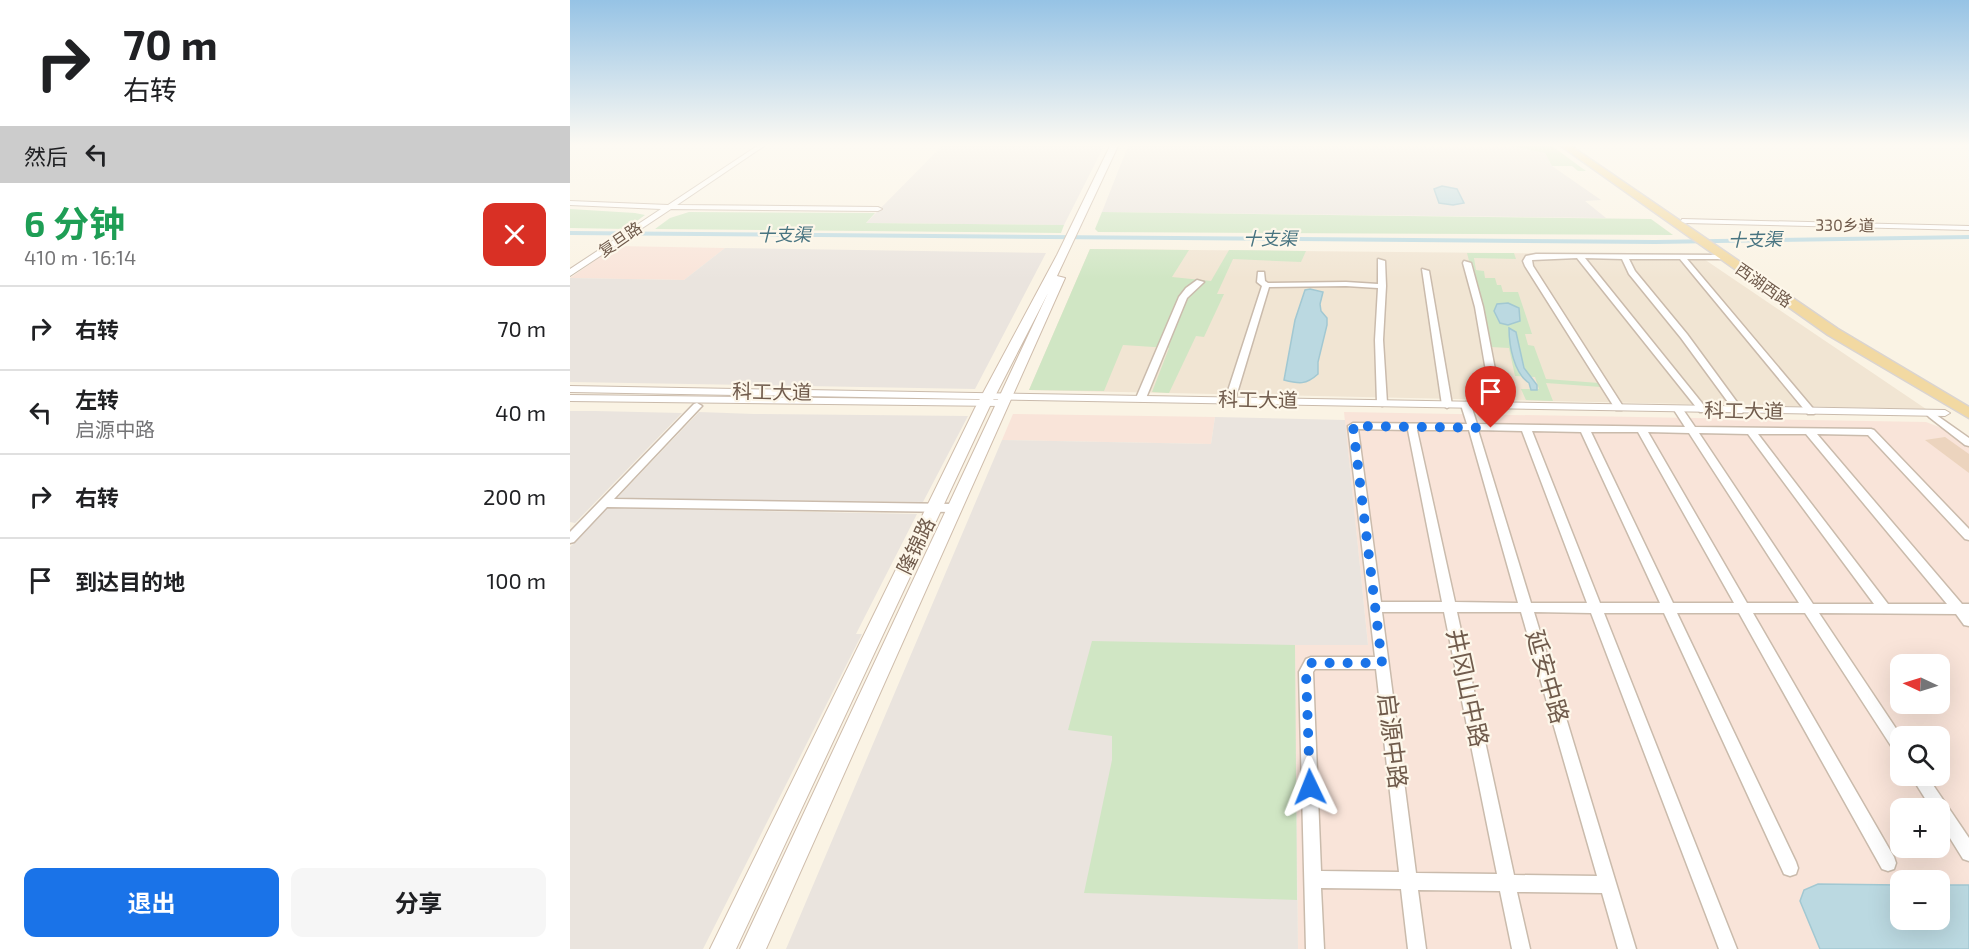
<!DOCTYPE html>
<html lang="zh">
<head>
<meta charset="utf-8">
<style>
  :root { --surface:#fff; --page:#f6f6f6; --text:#202124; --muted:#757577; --line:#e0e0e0; --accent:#1a73e8 }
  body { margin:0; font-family:"Exo 2","Noto Sans SC",sans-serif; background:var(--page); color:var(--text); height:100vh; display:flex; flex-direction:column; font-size:22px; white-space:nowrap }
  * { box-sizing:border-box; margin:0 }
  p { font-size:20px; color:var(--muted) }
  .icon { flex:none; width:33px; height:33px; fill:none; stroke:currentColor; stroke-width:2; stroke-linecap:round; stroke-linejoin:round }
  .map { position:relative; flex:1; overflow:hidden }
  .panel { display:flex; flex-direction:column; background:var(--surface); width:570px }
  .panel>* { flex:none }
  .top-card { background:#fff; color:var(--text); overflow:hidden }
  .needle { width:39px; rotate:274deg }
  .controls { position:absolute; left:1320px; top:654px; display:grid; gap:12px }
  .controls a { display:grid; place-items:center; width:60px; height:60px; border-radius:12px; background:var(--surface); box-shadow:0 6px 24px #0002; font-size:30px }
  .pin { position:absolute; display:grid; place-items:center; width:51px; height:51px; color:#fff; margin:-62px -26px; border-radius:50% 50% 50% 0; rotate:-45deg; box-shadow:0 0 6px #0007 }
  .pin .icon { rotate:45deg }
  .me { position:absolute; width:66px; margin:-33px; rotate:358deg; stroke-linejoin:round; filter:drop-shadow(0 0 4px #0008) }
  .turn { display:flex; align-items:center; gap:21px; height:126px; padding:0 24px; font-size:27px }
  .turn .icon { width:78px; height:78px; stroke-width:2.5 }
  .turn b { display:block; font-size:42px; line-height:51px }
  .then { display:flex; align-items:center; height:57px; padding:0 24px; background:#0003; gap:12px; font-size:22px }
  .round { display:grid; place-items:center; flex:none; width:63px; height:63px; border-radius:12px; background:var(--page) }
  .headline { display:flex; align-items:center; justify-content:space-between; height:102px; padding:0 24px }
  h1 { font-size:36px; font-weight:700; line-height:45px; color:#1e9e55 }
  .button { display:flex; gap:12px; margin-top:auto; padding:12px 24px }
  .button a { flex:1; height:69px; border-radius:12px; background:var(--accent); color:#fff; font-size:24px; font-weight:700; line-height:69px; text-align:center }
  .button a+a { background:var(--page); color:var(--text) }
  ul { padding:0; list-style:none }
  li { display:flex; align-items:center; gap:18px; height:84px; padding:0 24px; border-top:2px solid var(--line) }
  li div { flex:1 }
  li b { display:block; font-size:22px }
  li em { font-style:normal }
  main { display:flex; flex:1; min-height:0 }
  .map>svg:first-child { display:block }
</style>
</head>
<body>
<main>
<section class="panel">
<div class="top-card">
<div class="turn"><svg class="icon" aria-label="right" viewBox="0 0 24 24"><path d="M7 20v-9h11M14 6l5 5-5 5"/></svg><div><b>70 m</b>右转</div></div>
<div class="then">然后<svg class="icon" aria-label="left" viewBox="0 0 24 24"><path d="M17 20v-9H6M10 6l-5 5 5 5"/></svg></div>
</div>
<div class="headline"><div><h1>6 分钟</h1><p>410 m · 16:14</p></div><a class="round" style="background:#d93025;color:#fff"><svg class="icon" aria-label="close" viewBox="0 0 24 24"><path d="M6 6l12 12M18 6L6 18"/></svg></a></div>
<ul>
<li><svg class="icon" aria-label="right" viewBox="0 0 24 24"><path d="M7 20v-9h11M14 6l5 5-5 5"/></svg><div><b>右转</b></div><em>70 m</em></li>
<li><svg class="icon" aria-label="left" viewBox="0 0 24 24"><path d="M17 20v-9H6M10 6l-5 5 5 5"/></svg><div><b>左转</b><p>启源中路</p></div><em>40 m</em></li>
<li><svg class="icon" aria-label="right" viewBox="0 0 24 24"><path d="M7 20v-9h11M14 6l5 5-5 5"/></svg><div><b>右转</b></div><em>200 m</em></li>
<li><svg class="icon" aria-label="arrive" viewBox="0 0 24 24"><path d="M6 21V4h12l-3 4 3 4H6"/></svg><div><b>到达目的地</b></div><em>100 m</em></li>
</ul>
<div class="button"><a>退出</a><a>分享</a></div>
</section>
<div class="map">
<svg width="1399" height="949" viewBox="0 0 1399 949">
  <rect width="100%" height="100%" fill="#faf3e4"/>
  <polygon fill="#f1e5d3" points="520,249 1128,255 1356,409 459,390"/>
  <g fill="#f9e4d9" fill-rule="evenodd">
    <polygon points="46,246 155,248 114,280 0,278"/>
    <path d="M 774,412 L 1356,422 L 1377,430 L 1399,447 L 1399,949 L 728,949 L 725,645 L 798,645 ZM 1330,664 L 1370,664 L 1370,704 L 1330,704 ZM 1330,736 L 1370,736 L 1370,776 L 1330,776 ZM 1330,808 L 1370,808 L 1370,848 L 1330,848 ZM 1330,880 L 1370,880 L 1370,920 L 1330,920 Z"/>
    <polygon points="443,414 645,417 641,444 432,440"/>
  </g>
  <g fill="#eae4de">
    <polygon points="372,146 534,146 494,225 296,223"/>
    <polygon points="558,146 952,147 975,153 982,166 1031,200 1015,201 1036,218 532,212"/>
    <polygon points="155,248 476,253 405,389 0,382 0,278 114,280"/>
    <polygon points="0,411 25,411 112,413 5,523 0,522"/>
    <polygon points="129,412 184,414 398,416 353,502 47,498"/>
    <polygon points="645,417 775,420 798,645 725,645 728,949 216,949 432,440 641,444"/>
    <polygon points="37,508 347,514 286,634 292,634 133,949 0,949 0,547"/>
  </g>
  <g fill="#d0e6c4">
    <polygon points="942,146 982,146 1016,171 1008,171 1002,166 982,166 975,153"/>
    <polygon points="0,209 65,213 75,215 56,229 0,228"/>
    <polygon points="119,212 305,213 296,223 494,225 491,233 85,229 100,218"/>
    <polygon points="532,212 1081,219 1103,235 528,232 525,229"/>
    <polygon points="520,249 619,250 602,277 641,281 659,250 736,251 731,262 663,259 647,294 654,294 634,337 626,336 599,393 582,392 599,348 553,345 534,391 459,390"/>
    <polygon points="897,253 944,253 946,259 904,258 906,270 914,271 915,278 925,278 927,285 931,285 933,292 948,292 962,334 955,334 958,345 964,346 976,379 1029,383 1031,387 976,383 983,401 956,400 951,389 969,389 965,377 945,376 939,348 921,347"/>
    <polygon points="522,641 725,645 727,900 514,893 542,760 542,736 498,730"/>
  </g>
  <g fill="#bbd9e1" stroke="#a2c8d2" stroke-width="1.5">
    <polygon points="872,186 887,189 894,203 883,205 869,203 864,189"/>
    <path d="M 740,289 L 753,292 L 750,304 L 751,311 L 757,318 L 757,325 L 748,362 L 748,374 C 736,385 729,384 714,380 L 725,320 L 735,290 Z"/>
    <polygon points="938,303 949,308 950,321 938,325 930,323 924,311 927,304"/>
    <path d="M 939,328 L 946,332 L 954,368 L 967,385 L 967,390 L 961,390 L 959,383 C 944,373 939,346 939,328 Z"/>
    <polygon points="1248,884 1330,885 1330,920 1370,920 1370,885 1399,885 1399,949 1250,949 1230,901 1234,890"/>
  </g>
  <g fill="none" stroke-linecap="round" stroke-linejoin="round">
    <polygon fill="#bbd9e1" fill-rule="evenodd" points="0,231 1085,240 1399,235 1399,239 1085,244 0,235"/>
  </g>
  <polygon fill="#ecd4be" points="1375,437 1399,454 1399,473 1355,440"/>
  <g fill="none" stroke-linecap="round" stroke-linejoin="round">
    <defs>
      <g id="minor">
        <polygon points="966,254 1156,255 1157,257 1153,259 1117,259 1246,412 1244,414 1238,414 1110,259 1059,259 1065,271 1117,334 1172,409 1174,411 1172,413 1166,413 1111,338 1059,274 1052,259 1015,258 1136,408 1138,410 1136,412 1130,412 1007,258 962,260 963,266 1054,408 1052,410 1046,410 955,266 953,261 956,256"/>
        <polygon points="808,259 815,261 816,286 813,340 817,403 815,405 812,406 807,403 805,340 808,288 776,286 699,287 665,400 660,403 657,402 655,400 692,286 687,282 688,272 694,272 695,281 698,283 776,282 808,284"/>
        <polygon points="894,261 901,263 913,307 932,406 927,409 922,406 905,307 893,263"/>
        <polygon points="852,269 859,271 882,405 877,408 872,405"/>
        <polygon points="627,280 634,282 617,298 576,398 571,401 568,400 566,398 609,297 616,288"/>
        <path d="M 896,402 L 901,405 L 907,424 L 1115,427 L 1104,410 L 1109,407 L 1112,408 L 1125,427 L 1301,429 L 1304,430 L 1399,529 L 1399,540 L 1395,539 L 1298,435 L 1247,434 L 1392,604 L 1399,604 L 1399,626 L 1394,625 L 1386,614 L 1249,613 L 1331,736 L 1330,754 L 1325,752 L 1235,613 L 1183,613 L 1324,857 L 1326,863 L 1324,869 L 1318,871 L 1312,869 L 1169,613 L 1107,613 L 1226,862 L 1228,868 L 1226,874 L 1220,876 L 1214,874 L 1094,613 L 1034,613 L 1167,949 L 1149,949 L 1021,613 L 964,612 L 1066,949 L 1048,949 L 1032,893 L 947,892 L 960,949 L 942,949 L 930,891 L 848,890 L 856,949 L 838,949 L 831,889 L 751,888 L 754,949 L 736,949 L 729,672 L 736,659 L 741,657 L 805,657 L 778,426 L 783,423 L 897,424 L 891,405 ZM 788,429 L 838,430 L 872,602 L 811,602 ZM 847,430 L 899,430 L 948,603 L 885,602 ZM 908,430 L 952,431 L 1017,603 L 961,603 ZM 962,431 L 1011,432 L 1090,603 L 1030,603 ZM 1021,432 L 1068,432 L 1164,603 L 1103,603 ZM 1078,432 L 1119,433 L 1229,603 L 1177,603 ZM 1129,433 L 1178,434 L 1304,604 L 1243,604 ZM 1188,434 L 1236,434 L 1377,604 L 1318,604 ZM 812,612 L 874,612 L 927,874 L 846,873 ZM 887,612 L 951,612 L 1027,876 L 944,875 ZM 745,669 L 806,669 L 829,872 L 751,871 L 743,672 Z"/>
        <polygon points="127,403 132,406 130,408 44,499 384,504 390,508 384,512 37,507 4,542 0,543 0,532 124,404"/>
        <polygon points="1362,412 1399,438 1399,446 1395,445 1359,417 1357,415 1359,413"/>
        <polygon points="1341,776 1357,776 1399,838 1399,861 1393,859 1370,822 1370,808 1361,808"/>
      </g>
      <g id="tertiary">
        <polygon points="187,146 194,146 107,205 308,207 312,209 308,211 101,209 0,276 0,269 91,209 0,205 0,201 98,205"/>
        <polygon points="1112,219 1399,226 1399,230 1115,223 1111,221"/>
        <polygon points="0,386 1375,410 1380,413 1375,416 0,392"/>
        <polygon points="0,395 432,400 437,403 432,406 0,401"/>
      </g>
      <polygon id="secondary" points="540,146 548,146 487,276 495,278 196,949 170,949 478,293 419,408 166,949 140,949 405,408 487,255"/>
      <polygon id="primary" points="991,146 1001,146 1268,329 1399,407 1399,418 1258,335"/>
    </defs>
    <use href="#minor" stroke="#cabbac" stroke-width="3"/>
    <use href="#tertiary" stroke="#cabbac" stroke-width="2"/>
    <use href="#secondary" stroke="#cfbdac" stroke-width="2"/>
    <use href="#primary" stroke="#dad4d0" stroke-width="3"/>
    <use href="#minor" fill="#fff" fill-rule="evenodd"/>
    <use href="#tertiary" fill="#fff" fill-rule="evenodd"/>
    <use href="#secondary" fill="#fff" fill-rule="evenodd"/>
    <use href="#primary" fill="#f2d9a2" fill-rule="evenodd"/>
  </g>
  <linearGradient id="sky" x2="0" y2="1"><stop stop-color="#96c3e5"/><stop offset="0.52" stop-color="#fdfaf3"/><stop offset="1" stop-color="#fdfaf3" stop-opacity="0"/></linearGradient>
  <rect width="1399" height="279" fill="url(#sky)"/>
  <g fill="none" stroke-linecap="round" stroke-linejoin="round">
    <polyline stroke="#1a73e8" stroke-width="10" stroke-dasharray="0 18" points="740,787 736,672 741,663 812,663 783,426 921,428"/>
  </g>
  <g text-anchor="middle" stroke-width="4.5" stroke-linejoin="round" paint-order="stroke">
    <g font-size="16" fill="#705b4c" stroke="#fdf7ea">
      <text transform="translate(1275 225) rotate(1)" y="6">330乡道</text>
      <text transform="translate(50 239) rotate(-34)" y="6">复旦路</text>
      <text transform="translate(1194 285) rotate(35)" y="6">西湖西路</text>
    </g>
    <g font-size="18" font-style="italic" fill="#487481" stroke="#fdf7ea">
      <text x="214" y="241">十支渠</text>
      <text x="700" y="245">十支渠</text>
      <text transform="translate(1185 240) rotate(-1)" y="6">十支渠</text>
    </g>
    <g font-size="20" fill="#705b4c" stroke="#fdf7ea">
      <text transform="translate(202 392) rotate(1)" y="7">科工大道</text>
      <text transform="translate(688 400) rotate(1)" y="7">科工大道</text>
      <text transform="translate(1174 411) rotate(1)" y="7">科工大道</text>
      <text transform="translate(346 546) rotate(-64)" y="7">隆锦路</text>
    </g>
    <g font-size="24" fill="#705b4c" stroke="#fdf7ea">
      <text transform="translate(977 677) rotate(74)" y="8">延安中路</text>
      <text transform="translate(897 688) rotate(78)" y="8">井冈山中路</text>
      <text transform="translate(822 741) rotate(83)" y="8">启源中路</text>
    </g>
  </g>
</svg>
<div class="controls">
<a><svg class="needle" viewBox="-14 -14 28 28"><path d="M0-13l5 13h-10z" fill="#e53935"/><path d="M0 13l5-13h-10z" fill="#757577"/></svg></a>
<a><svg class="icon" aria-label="search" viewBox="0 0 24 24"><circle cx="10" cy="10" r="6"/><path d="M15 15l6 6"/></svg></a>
<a>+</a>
<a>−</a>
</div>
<div class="pin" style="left:921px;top:428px;background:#d93025"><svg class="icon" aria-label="arrive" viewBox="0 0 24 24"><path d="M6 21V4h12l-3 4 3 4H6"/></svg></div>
<svg class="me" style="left:740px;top:787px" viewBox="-20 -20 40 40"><path d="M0-17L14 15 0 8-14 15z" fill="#1a73e8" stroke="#fff" stroke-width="4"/></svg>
</div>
</main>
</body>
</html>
